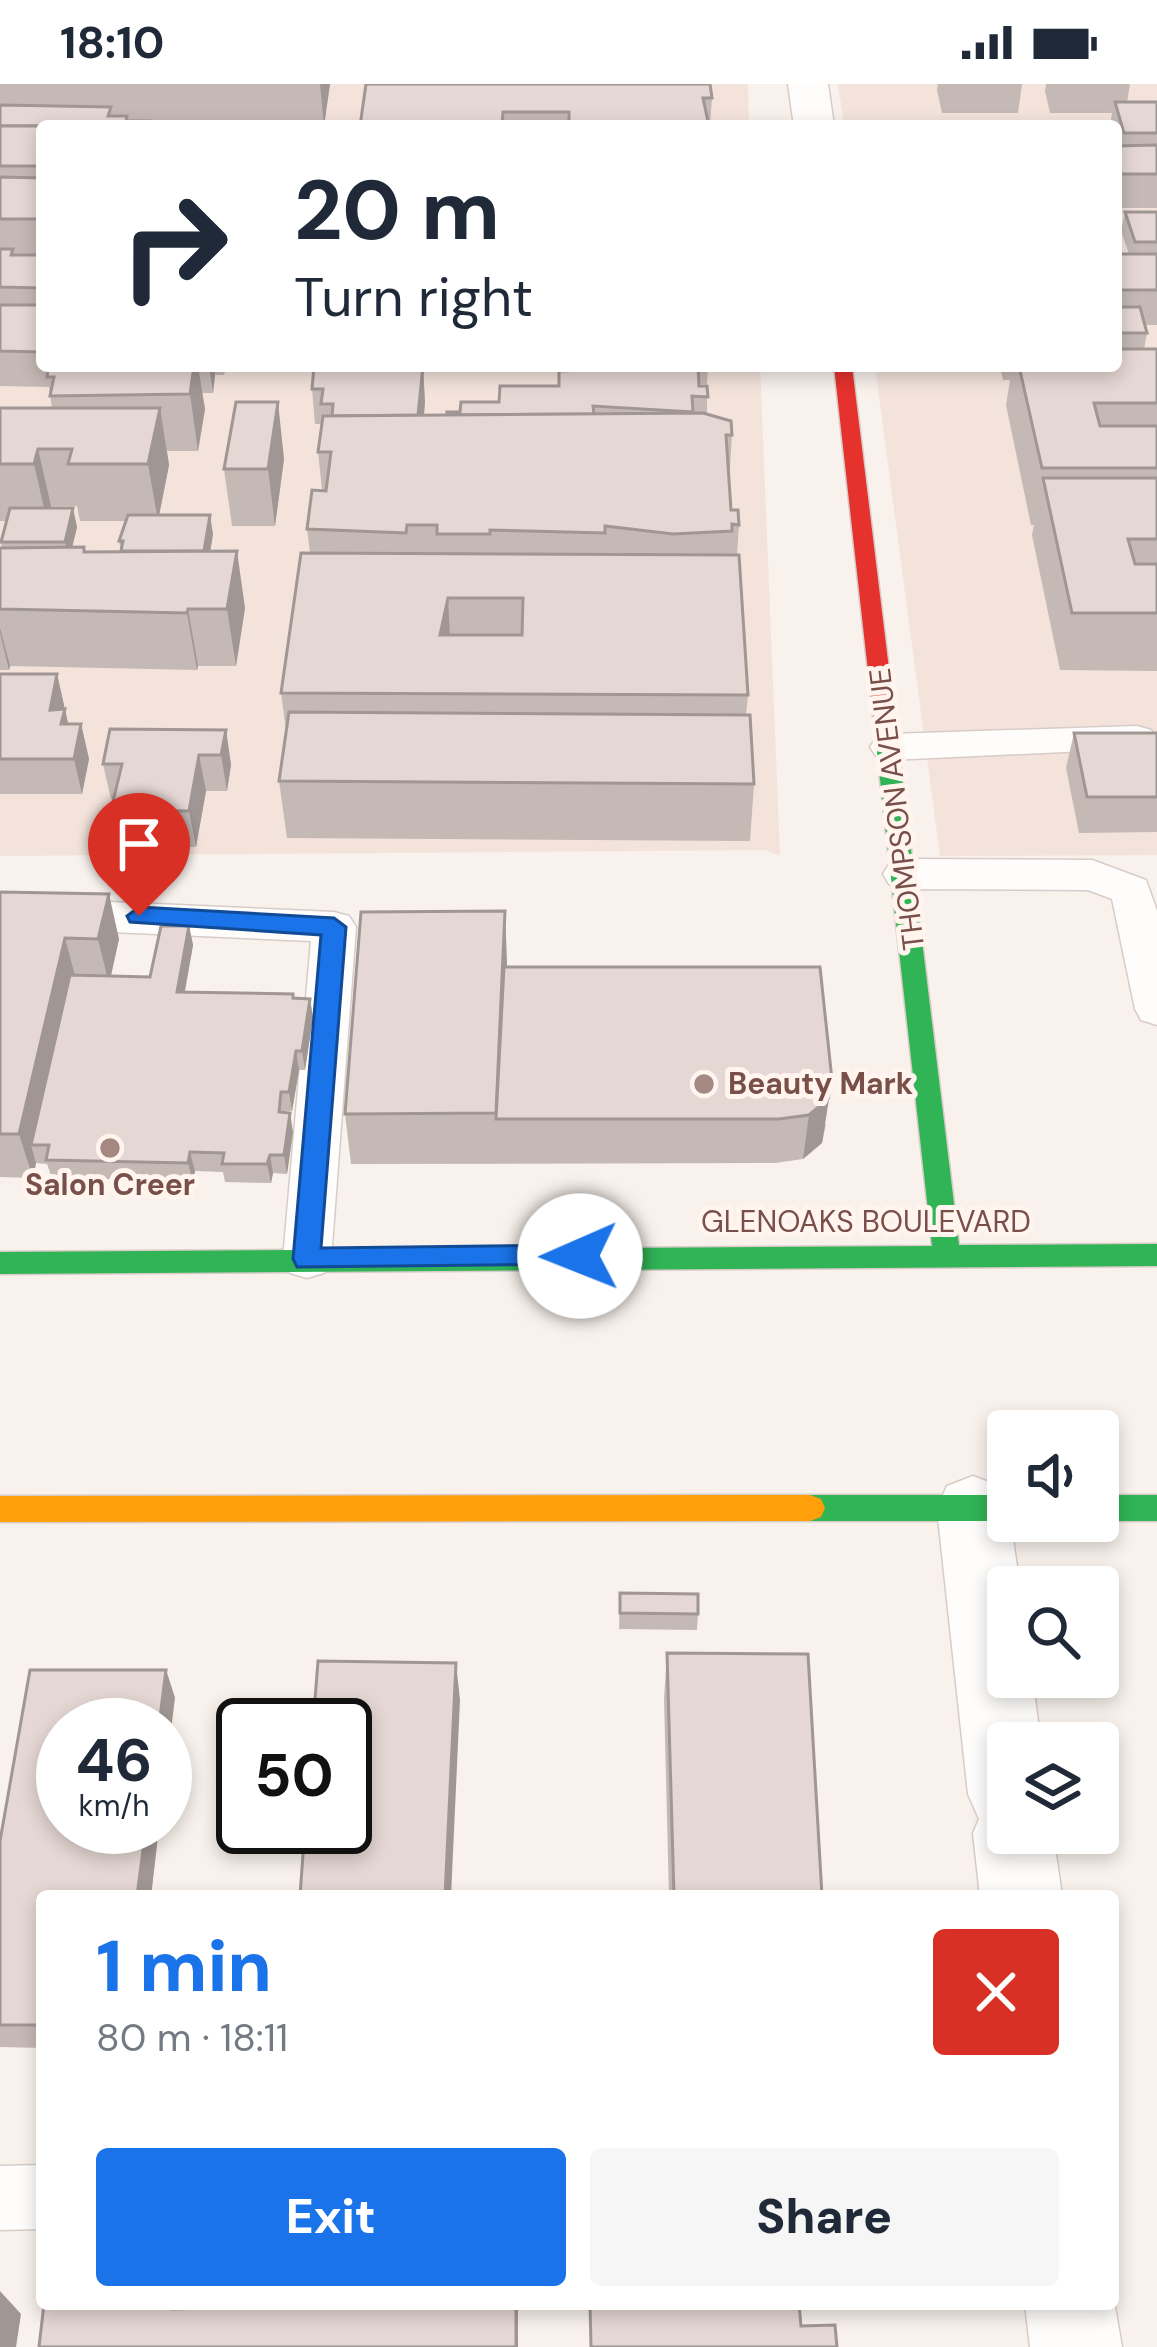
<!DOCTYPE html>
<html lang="en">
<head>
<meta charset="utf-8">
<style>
  :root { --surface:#fff; --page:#f6f6f7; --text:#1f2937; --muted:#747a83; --accent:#1a73e8 }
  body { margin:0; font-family:"DM Sans",sans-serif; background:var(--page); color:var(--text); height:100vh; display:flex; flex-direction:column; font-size:45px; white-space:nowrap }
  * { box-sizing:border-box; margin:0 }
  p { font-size:39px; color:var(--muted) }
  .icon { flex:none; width:66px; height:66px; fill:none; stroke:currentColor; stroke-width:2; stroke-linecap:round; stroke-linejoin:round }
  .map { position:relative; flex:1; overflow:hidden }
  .side { position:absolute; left:36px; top:1806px; width:1083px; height:420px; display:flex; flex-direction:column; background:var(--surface); border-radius:12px; box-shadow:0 6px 18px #0003 }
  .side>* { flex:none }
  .banner { position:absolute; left:36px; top:36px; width:1086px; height:252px; border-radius:12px; box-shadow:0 6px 18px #0003; background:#fff; color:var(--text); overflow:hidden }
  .tools { position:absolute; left:987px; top:1326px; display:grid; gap:24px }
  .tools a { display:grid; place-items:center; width:132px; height:132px; border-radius:12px; background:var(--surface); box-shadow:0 6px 18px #0003; font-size:60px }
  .speed { position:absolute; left:36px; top:1614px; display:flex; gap:24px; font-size:60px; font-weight:700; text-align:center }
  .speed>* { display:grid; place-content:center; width:156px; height:156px; border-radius:50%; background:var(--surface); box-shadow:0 6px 18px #0003; line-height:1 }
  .speed small { font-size:30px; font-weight:400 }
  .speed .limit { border:6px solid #111; border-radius:18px; background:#fff; color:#111 }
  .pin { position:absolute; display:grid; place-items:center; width:102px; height:102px; color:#fff; margin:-123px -51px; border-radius:50% 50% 50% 0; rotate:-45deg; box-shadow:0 0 12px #0007 }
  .pin .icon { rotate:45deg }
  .me { position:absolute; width:132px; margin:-66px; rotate:269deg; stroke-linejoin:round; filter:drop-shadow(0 0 9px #0008) }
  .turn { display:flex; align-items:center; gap:42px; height:252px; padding:0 60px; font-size:54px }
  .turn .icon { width:156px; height:156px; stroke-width:2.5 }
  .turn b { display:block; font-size:84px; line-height:102px }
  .round { display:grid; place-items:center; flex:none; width:126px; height:126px; border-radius:12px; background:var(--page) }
  .summary { display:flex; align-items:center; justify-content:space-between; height:204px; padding:0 60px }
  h1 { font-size:72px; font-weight:800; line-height:90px; color:var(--accent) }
  .cta { display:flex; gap:24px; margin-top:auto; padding:24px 60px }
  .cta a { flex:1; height:138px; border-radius:12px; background:var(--accent); color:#fff; font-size:48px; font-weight:800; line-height:138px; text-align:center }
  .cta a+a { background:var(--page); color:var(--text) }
  .status { display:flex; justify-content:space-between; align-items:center; height:84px; padding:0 60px; background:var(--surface); direction:ltr }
  .status svg { height:33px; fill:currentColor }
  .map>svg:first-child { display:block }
</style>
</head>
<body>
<div class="status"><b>18:10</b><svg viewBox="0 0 49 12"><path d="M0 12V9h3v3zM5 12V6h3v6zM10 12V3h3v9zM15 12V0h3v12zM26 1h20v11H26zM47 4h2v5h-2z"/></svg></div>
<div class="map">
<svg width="1157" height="2263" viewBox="0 0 1157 2263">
  <rect width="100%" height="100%" fill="#f8f1ec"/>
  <g fill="#f3e3db">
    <polygon points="0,0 748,0 749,42 42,42 42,282 760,282 780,772 766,766 0,772"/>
    <polygon points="838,0 1157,0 1157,771 940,772 875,282 1116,282 1116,42 844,42"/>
  </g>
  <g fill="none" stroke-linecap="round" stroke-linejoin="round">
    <defs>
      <g id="lane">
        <polygon points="1137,642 1151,646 1157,655 1151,664 890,676 876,672 870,663 876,654 890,650"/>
        <polygon points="904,775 1092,776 1146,796 1157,827 1157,941 1141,936 1135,925 1112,815 1088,806 904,805 889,800 883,790 889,780"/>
        <polygon points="0,813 334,828 349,832 356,843 331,1175 324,1189 307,1194 290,1189 283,1175 311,857 0,843"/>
        <polygon points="42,2081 42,2145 0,2146 0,2082"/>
      </g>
      <g id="street">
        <polygon points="788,0 828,0 834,42 794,42"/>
        <polygon points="973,1392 999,1402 1008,1421 1020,1503 1008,1503 1008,1593 1032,1593 1041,1659 1008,1659 1008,1749 1053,1749 1062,1812 980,1812 973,1749 979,1735 968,1710 937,1424 947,1402"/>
        <polygon points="1113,2211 1122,2263 1030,2263 1025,2220 1113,2220"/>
      </g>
      <g id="fast">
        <polygon points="887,652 898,659 959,1161 1157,1160 1157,1182 0,1190 0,1168 932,1162 876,659"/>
        <polygon points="810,1411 1008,1411 1008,1437 810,1437 799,1433 795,1424 799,1415"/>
        <rect x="1098" y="1411" width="59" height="26"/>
      </g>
      <polygon id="slow" points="810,1411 821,1415 825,1424 821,1433 810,1437 0,1438 0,1412"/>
      <polygon id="jam" points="834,282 852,282 898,659 887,666 876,659"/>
    </defs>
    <use href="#lane" stroke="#d7ccc8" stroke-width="3"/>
    <use href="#street" stroke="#d7ccc8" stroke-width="3"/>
    <use href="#fast" stroke="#d8ccc8" stroke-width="3"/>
    <use href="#slow" stroke="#d8ccc8" stroke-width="3"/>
    <use href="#jam" stroke="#d8ccc8" stroke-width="3"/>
    <use href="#lane" fill="#fefdfc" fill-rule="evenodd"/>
    <use href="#street" fill="#fefdfc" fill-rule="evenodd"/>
    <use href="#fast" fill="#30b455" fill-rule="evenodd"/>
    <use href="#slow" fill="#ff9f0a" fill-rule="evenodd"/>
    <use href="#jam" fill="#e5322d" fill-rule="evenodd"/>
  </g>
  <g fill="#c5b9b5" fill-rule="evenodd">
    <path d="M 0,0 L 330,0 L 324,42 L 42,42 L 42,282 L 247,282 L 246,284 L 226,284 L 224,291 L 215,291 L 213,309 L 202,309 L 205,325 L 198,367 L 167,367 L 169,381 L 159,431 L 213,450 L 210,467 L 245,524 L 236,582 L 198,582 L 197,586 L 10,582 L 9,586 L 0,586 L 0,464 L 2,464 L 1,458 L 6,437 L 0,437 L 0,324 L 52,324 L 49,303 L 0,302 ZM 51,422 L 77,422 L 80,437 L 126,437 L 119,457 L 121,468 L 85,468 L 72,463 L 77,443 L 50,424 Z"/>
    <polygon points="366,0 712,14 710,42 360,42"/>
    <polygon points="938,0 1022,0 1018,29 942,29 937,6"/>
    <polygon points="1046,0 1130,0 1127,18 1157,18 1157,124 1116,124 1116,42 1110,42 1112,29 1050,29 1045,7"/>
    <polygon points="1125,128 1157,128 1157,241 1145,241 1147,249 1144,265 1157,265 1157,587 1060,586 1032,451 1034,441 1031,441 1006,321 1010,296 1003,296 1001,287 985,286 984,282 1116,282 1116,170 1129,170 1121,147"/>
    <polygon points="314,282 425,317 424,331 447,331 559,302 604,286 604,282 708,282 707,300 699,300 699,302 707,302 707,330 732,351 729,400 731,426 739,441 737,471 748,611 746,631 754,700 750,757 287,754 279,697 286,646 281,609 310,469 307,445 322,406 318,368 322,340 315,340 312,305"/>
    <polygon points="490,282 586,282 490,283"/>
    <polygon points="284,375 275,442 232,442 224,385"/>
    <polygon points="0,590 57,590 68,640 81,640 89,675 82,710 0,710"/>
    <polygon points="226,646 231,681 227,707 206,707 196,763 119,762 111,726 114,715 111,715 103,680"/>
    <polygon points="1074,649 1157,649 1157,748 1079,749 1066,684"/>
    <polygon points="0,808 119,855 111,892 150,893 189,842 193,861 185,908 310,915 313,934 305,986 299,986 292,1027 284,1027 293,1048 287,1090 273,1089 271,1099 225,1098 223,1088 195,1087 193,1097 52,1094 47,1080 36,1079 33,1094 0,1093"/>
    <polygon points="507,883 826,1040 822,1059 803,1075 775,1079 351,1080 345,1030"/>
    <polygon points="620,1509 698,1530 697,1546 619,1545"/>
    <polygon points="667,1569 822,1812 669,1812 664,1615"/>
    <polygon points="166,1586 175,1614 63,1743 159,1743 151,1812 42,1812 42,1964 0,1963 0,1757"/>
  </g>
  <g fill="#a09694">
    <polygon points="320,0 330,0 324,42"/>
    <polygon points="194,282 198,282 205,325 198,367 190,310"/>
    <polygon points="209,282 214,282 215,291 213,309"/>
    <polygon points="423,282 425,317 421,368 418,332"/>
    <polygon points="278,318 284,375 275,442 268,385"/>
    <polygon points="160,324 169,381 158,437 148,380"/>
    <polygon points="38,365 51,422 47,437 34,380"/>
    <polygon points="73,424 77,443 69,477 65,458"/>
    <polygon points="210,431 213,450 204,506 201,486"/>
    <polygon points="237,467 245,524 236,582 227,525"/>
    <polygon points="448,514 451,572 440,551"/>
    <polygon points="188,525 198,582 197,586 187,529"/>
    <polygon points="0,544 10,582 9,586 0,549"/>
    <polygon points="57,590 73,661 50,626"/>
    <polygon points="81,640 89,675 82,710 74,675"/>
    <polygon points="226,646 231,681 227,707 221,671"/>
    <polygon points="199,671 206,707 196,763 189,727"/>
    <polygon points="109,810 119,855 109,900 98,855"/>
    <polygon points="505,827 507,879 500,1035 496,1035"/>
    <polygon points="189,842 193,861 181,927 177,908"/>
    <polygon points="65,854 77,899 31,1061 36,1079 33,1094 19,1050"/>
    <polygon points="310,915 313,934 305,986 302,967"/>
    <polygon points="296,967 299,986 292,1027 289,1008"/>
    <polygon points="832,996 822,1059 803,1075 809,1031"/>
    <polygon points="290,1029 293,1048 287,1090 284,1071"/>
    <polygon points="190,1068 195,1087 193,1097 188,1079"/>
    <polygon points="270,1071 273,1089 271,1099 267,1080"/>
    <polygon points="456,1579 460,1616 451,1812 445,1812"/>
    <polygon points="166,1586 175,1614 165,1695 165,1641 159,1641"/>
    <polygon points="146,1743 159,1743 151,1812 137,1812"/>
    <polygon points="0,2207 21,2230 16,2263 0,2263"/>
    <polygon points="174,2220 190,2220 187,2246 173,2225"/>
    <rect x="516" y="2220" width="2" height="43"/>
  </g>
  <g fill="#e5d7d3" stroke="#a09694" stroke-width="3" fill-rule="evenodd">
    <polygon points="366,0 710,0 712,14 703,14 709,42 569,42 569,28 503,28 502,42 360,42"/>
    <polygon points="1115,18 1157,18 1157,49 1124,49"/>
    <polygon points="0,21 111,23 108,32 127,32 126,37 150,37 149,42 0,42"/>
    <rect x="0" y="42" width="42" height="40"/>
    <polygon points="1157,61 1157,90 1116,90 1116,62"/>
    <polygon points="0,93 42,94 42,135 0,135"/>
    <polygon points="1125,128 1157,128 1157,158 1135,158"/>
    <polygon points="0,165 13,165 11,171 42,171 42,204 0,203"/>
    <rect x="1116" y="170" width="41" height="36"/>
    <polygon points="0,221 42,221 42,268 0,267"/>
    <polygon points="1116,223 1140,223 1147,249 1116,249"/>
    <polygon points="1116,265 1157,265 1157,319 1094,319 1100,342 1157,342 1157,384 1042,384 1019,282 1116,282"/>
    <polygon points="57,282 194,282 190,310 50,312 54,293 47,293 48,285 56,285"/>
    <polygon points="314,282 423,282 418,331 332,332 333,320 321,320 323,305 312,305"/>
    <polygon points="698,282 699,302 707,302 708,313 692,312 693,328 593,322 594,330 447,331 447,328 460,328 461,318 499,318 500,302 559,302 559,287"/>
    <polygon points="236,318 278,318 268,385 224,385"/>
    <polygon points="0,324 160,324 148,380 68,380 72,365 38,365 34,380 0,380"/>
    <polygon points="703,329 731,337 732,351 726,351 731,426 738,426 739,441 732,440 732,447 673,450 605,442 605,449 490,446 490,450 437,450 437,441 407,441 406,449 307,445 312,406 326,407 331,368 318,368 323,332"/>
    <polygon points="1043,394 1157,394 1157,455 1128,455 1135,480 1157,480 1157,529 1072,529"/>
    <polygon points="10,424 73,424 65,458 1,458"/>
    <polygon points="128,431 210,431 204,467 121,467 123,457 119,457"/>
    <polygon points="84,463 84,468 237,467 227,525 188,525 187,529 0,525 0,464"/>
    <path d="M 301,469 L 739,471 L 748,611 L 281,609 ZM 448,514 L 523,514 L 522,551 L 440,551 Z"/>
    <polygon points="0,590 57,590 50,626 65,625 61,640 81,640 74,675 0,675"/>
    <polygon points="289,628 750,631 754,700 279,697"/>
    <polygon points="110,645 226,646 221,671 199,671 189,727 111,726 122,680 103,680"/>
    <polygon points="1074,649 1157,649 1157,713 1087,713"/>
    <polygon points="0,808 109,810 98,855 65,854 19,1050 0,1050"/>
    <polygon points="505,827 496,1029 345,1030 361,828"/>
    <polygon points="161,842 189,842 177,908 293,910 293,914 310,915 302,967 296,967 289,1008 281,1008 279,1028 290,1029 284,1071 270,1071 267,1080 222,1080 224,1069 190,1068 188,1079 46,1076 49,1061 31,1061 70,891 150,893"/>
    <polygon points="504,883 820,883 832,996 828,1015 809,1031 779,1035 496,1035"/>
    <polygon points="620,1509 698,1510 698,1530 620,1529"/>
    <polygon points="667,1569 808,1570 822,1812 674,1812"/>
    <polygon points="318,1577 456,1579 445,1812 300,1812 305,1743 345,1743 345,1641 313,1641"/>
    <polygon points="30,1586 166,1586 159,1641 63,1641 63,1743 146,1743 137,1812 42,1812 42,1941 0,1941 0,1757"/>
    <polygon points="44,2220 174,2220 173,2225 237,2223 237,2220 516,2220 516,2263 39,2263"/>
    <polygon points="590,2220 799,2220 801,2242 835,2241 837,2263 591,2263"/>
  </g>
  <polygon fill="#1a73e8" stroke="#114b97" stroke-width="3" points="139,823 334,834 346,843 321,1164 580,1161 594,1172 590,1180 297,1183 293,1175 321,851 130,838 127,832"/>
  <g fill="#a58882" stroke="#fff5ee" stroke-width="4.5">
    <circle cx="704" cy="1000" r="12"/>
    <circle cx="110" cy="1064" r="12"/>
  </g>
  <g text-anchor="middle" stroke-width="10" stroke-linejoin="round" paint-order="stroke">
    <g font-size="30" fill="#795049" stroke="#fff5ee">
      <text transform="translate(897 725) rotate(-97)" y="10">THOMPSON AVENUE</text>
      <text x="866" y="1148">GLENOAKS BOULEVARD</text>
    </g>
    <g font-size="30" font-weight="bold" fill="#795049" stroke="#fff5ee" text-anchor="start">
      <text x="728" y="1010">Beauty Mark</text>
      <text x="110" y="1111" text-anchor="middle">Salon Creer</text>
    </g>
  </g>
</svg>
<div class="tools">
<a><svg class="icon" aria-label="sound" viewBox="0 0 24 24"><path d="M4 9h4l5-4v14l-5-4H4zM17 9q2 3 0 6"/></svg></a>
<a><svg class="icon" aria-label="search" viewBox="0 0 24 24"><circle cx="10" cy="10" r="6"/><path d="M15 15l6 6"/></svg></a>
<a><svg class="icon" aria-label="layers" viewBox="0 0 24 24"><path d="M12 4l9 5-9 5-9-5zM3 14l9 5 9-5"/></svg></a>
</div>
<div class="speed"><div>46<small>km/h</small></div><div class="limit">50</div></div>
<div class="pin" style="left:139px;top:832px;background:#d93025"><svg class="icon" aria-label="arrive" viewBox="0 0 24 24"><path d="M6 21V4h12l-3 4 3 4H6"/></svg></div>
<svg class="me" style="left:580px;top:1172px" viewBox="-20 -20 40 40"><circle r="19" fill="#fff"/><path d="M0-13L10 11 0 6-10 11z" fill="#1a73e8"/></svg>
<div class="banner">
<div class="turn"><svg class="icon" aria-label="right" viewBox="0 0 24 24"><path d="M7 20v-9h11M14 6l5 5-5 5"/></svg><div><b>20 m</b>Turn right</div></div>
</div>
<section class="side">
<div class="summary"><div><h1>1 min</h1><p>80 m · 18:11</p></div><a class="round" style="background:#d93025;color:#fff"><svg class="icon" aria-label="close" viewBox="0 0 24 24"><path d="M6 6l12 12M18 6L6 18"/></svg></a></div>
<div class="cta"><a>Exit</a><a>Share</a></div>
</section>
</div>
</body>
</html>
